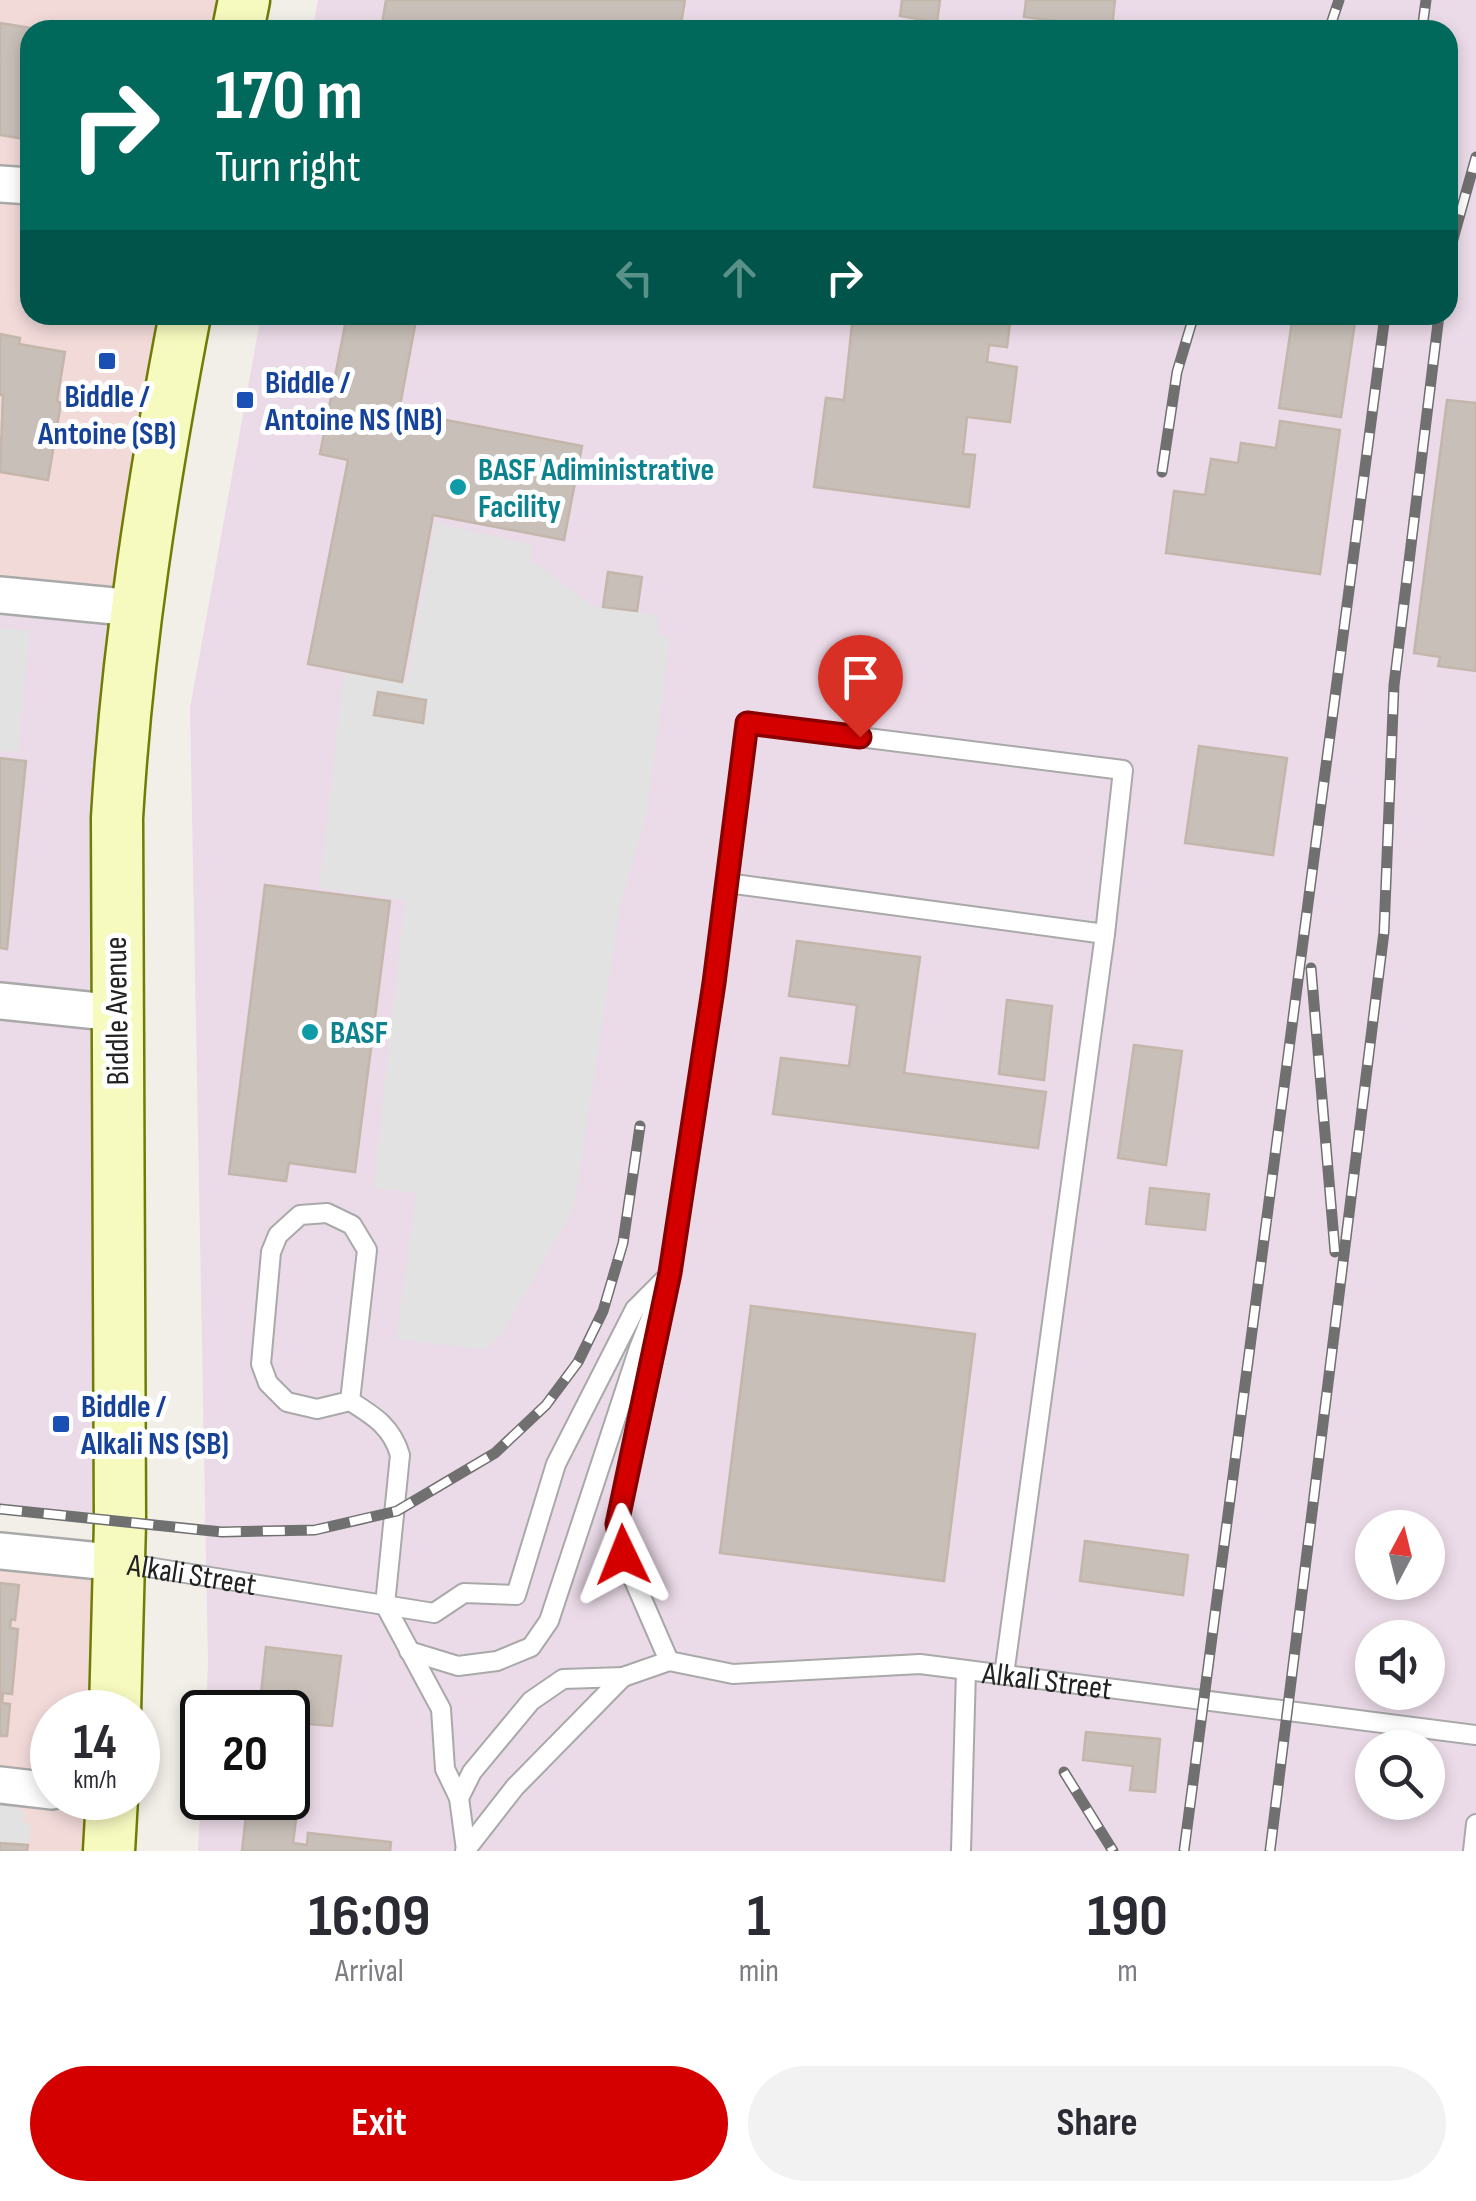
<!DOCTYPE html>
<html lang="en">
<head>
<meta charset="utf-8">
<style>
  :root { --surface:#fff; --page:#f2f2f3; --text:#2b2b33; --muted:#7c7c81; --accent:#d40000 }
  body { margin:0; font-family:"Sofia Sans Condensed",sans-serif; background:var(--page); color:var(--text); height:100vh; display:flex; flex-direction:column; font-size:38px; white-space:nowrap }
  * { box-sizing:border-box; margin:0 }
  p { font-size:32px; color:var(--muted) }
  .icon { flex:none; width:55px; height:55px; fill:none; stroke:currentColor; stroke-width:2; stroke-linecap:round; stroke-linejoin:round }
  .map { position:relative; height:1851px; overflow:hidden }
  .details { display:flex; flex-direction:column; background:var(--surface); flex:1 }
  .details>* { flex:none }
  .guide { position:absolute; left:20px; top:20px; width:1438px; height:305px; border-radius:30px; box-shadow:0 5px 15px #0003; background:#00695c; color:#fff; overflow:hidden }
  .needle { width:65px; rotate:7deg }
  .fabs { position:absolute; left:1355px; top:1510px; display:grid; gap:20px }
  .fabs a { display:grid; place-items:center; width:90px; height:90px; border-radius:50%; background:var(--surface); box-shadow:0 5px 15px #0003; font-size:50px }
  .speed { position:absolute; left:30px; top:1690px; display:flex; gap:20px; font-size:50px; font-weight:700; text-align:center }
  .speed>* { display:grid; place-content:center; width:130px; height:130px; border-radius:50%; background:var(--surface); box-shadow:0 5px 15px #0003; line-height:1 }
  .speed small { font-size:25px; font-weight:400 }
  .speed .limit { border:5px solid #111; border-radius:15px; background:#fff; color:#111 }
  .pin { position:absolute; display:grid; place-items:center; width:85px; height:85px; color:#fff; margin:-102px -42px; border-radius:50% 50% 50% 0; rotate:-45deg; box-shadow:0 0 10px #0007 }
  .pin .icon { rotate:45deg }
  .me { position:absolute; width:110px; margin:-55px; rotate:358deg; stroke-linejoin:round; filter:drop-shadow(0 0 8px #0008) }
  .turn { display:flex; align-items:center; gap:35px; height:210px; padding:0 30px; font-size:45px }
  .turn .icon { width:130px; height:130px; stroke-width:2.5 }
  .turn b { display:block; font-size:70px; line-height:85px }
  .lanes { display:flex; align-items:center; height:95px; padding:0 30px; background:#0003; justify-content:center; gap:50px; direction:ltr }
  .lanes .off { opacity:.35 }
  .eta { display:flex; justify-content:space-evenly; align-items:center; height:170px; text-align:center }
  .eta b { font-size:60px; font-weight:700; line-height:70px }
  .button { display:flex; gap:20px; margin-top:auto; padding:20px 30px }
  .button a { flex:1; height:115px; border-radius:60px; background:var(--accent); color:#fff; font-size:40px; font-weight:700; line-height:115px; text-align:center }
  .button a+a { background:var(--page); color:var(--text) }
  .map>svg:first-child { display:block }
</style>
</head>
<body>
<div class="map">
<svg width="1476" height="1851" viewBox="0 0 1476 1851">
  <rect width="100%" height="100%" fill="#f2efe9"/>
  <g fill="#f2dad9">
    <polygon points="0,0 244,0 238,30 30,30 30,315 185,315 135,608 0,595"/>
    <polygon points="0,1551 120,1563 115,1712 52,1712 52,1798 112,1798 109,1851 0,1851"/>
  </g>
  <g fill="#ebdbe8" fill-rule="evenodd">
    <path d="M 318,0 L 1476,0 L 1476,1851 L 198,1851 L 202,1769 L 202,1798 L 288,1798 L 288,1712 L 206,1712 L 208,1664 L 190,708 L 261,315 L 1448,315 L 1448,30 L 312,30 ZM 1372,1528 L 1428,1528 L 1428,1582 L 1372,1582 ZM 1372,1638 L 1428,1638 L 1428,1692 L 1372,1692 ZM 1372,1748 L 1428,1748 L 1428,1802 L 1372,1802 Z"/>
    <polygon points="0,595 135,608 120,1522 0,1509"/>
  </g>
  <g fill="#e2e2e2">
    <polygon points="435,523 532,545 530,563 540,566 592,606 657,615 658,634 670,639 647,813 620,907 574,1208 502,1334 485,1350 396,1339 416,1193 373,1188 405,900 319,888 344,671 406,682"/>
    <polygon points="0,628 30,631 18,752 0,751"/>
    <polygon points="0,1804 24,1810 24,1822 31,1824 28,1845 0,1843"/>
  </g>
  <g fill="#c7bfb8" stroke="#c4b6ab" stroke-width="2.5">
    <polygon points="386,0 685,0 680,30 381,30"/>
    <polygon points="902,0 940,0 937,22 900,16"/>
    <polygon points="1026,0 1115,0 1112,28 1024,17"/>
    <polygon points="0,23 43,30 30,30 30,140 0,135"/>
    <polygon points="347,315 417,315 399,411 582,446 564,540 433,515 402,682 308,664 348,460 320,454"/>
    <polygon points="853,315 1011,315 1007,347 989,345 987,362 1017,367 1010,422 967,417 963,454 975,455 969,507 814,487 826,398 844,400"/>
    <polygon points="1293,315 1356,315 1341,417 1279,408"/>
    <polygon points="0,334 20,338 19,344 65,352 57,401 61,403 48,480 0,472 3,395 0,395"/>
    <polygon points="1447,400 1476,403 1476,671 1438,666 1440,657 1414,653"/>
    <polygon points="1280,421 1340,430 1320,574 1166,553 1174,491 1205,495 1211,459 1238,463 1241,443 1276,448"/>
    <polygon points="608,572 642,577 637,611 603,607"/>
    <polygon points="378,692 426,700 423,723 374,715"/>
    <polygon points="1199,746 1287,758 1273,855 1185,843"/>
    <polygon points="0,758 26,761 7,949 0,948"/>
    <polygon points="265,885 390,901 355,1172 289,1163 286,1181 229,1174"/>
    <polygon points="797,941 920,957 904,1073 1046,1092 1038,1148 773,1114 781,1058 849,1066 857,1005 789,996"/>
    <polygon points="1007,1000 1052,1006 1044,1080 999,1074"/>
    <polygon points="1134,1045 1182,1051 1166,1165 1118,1158"/>
    <polygon points="1150,1188 1209,1194 1205,1230 1146,1224"/>
    <polygon points="751,1306 975,1334 944,1581 720,1553"/>
    <polygon points="1085,1541 1188,1555 1183,1595 1080,1581"/>
    <polygon points="0,1583 19,1585 15,1620 11,1619 10,1628 18,1629 12,1694 3,1693 2,1703 10,1704 7,1736 0,1736"/>
    <polygon points="266,1647 341,1656 332,1726 308,1724 293,1843 307,1845 308,1833 391,1842 390,1851 242,1851 248,1798 288,1798 288,1712 259,1712"/>
    <polygon points="1086,1732 1160,1739 1155,1792 1130,1790 1133,1766 1083,1760"/>
    <polygon points="0,1843 28,1845 27,1851 0,1851"/>
  </g>
  <g fill="none" stroke-linecap="round" stroke-linejoin="round">
    <defs>
      <g id="service">
        <path d="M 350,1401 L 317,1409 L 287,1402 L 268,1383 L 261,1364 L 271,1252 L 278,1235 L 300,1215 L 327,1213 L 352,1225 L 367,1250 L 350,1401 C 374,1416 392,1427 400,1455 L 385,1605 L 441,1709 L 445,1769 L 459,1798 L 466,1850"/>
        <path id="s1" d="M 123,1563 L 434,1613 L 464,1593 L 516,1595 L 556,1464 L 635,1309 L 670,1274"/>
        <polyline points="409,1651 458,1666 497,1661 531,1647 549,1621 639,1348 654,1310"/>
        <path d="M 669,1661 L 623,1555 L 617,1524 C 635,1440 656,1356 670,1272 C 702,1090 724,906 747,723 L 1123,770 L 1105,934 L 727,883"/>
        <polyline points="1004,1675 1105,934"/>
        <path id="s2" d="M 459,1798 L 472,1772 L 531,1701 L 563,1679 L 623,1677 L 669,1661 L 733,1674 L 920,1664 L 1476,1735"/>
        <polyline points="465,1851 515,1787 623,1677"/>
        <polyline points="961,1851 966,1670"/>
        <polyline points="1473,1851 1476,1824"/>
      </g>
      <g id="minor">
        <polyline points="0,184 30,186"/>
        <polyline points="0,595 135,608"/>
        <polyline points="0,1001 117,1013"/>
        <polyline points="0,1551 120,1563"/>
        <polyline points="0,1785 52,1791"/>
      </g>
      <g id="secondary">
        <polyline points="238,30 244,0"/>
        <path d="M 115,1712 L 120,1522 L 117,818 C 127,649 153,482 185,315"/>
        <polyline points="109,1851 112,1798"/>
      </g>
    </defs>
    <use href="#service" stroke="#a9a9a9" stroke-width="22"/>
    <use href="#minor" stroke="#a9a9a9" stroke-width="40"/>
    <use href="#secondary" stroke="#707d05" stroke-width="55"/>
    <use href="#service" stroke="#fff" stroke-width="18"/>
    <use href="#minor" stroke="#fff" stroke-width="35"/>
    <use href="#secondary" stroke="#f7fabf" stroke-width="50"/>
    <defs>
      <g id="rail">
        <polyline points="1329,30 1339,0"/>
        <polyline points="1422,30 1426,0"/>
        <polyline points="1448,257 1476,157"/>
        <polyline points="1162,472 1177,372 1194,315"/>
        <polyline points="1311,968 1335,1252"/>
        <polyline points="0,1509 222,1532 315,1530 397,1511 495,1453 546,1405 578,1362 603,1311 623,1243 640,1126"/>
        <polyline points="1064,1772 1113,1851"/>
        <polyline points="1184,1851 1385,315"/>
        <polyline points="1270,1851 1384,932 1394,685 1439,315"/>
      </g>
    </defs>
    <use href="#rail" stroke="#707070" stroke-width="11"/>
    <use href="#rail" stroke="#fff" stroke-width="8" stroke-dasharray="22" stroke-linecap="butt"/>
  </g>
  <g fill="none" stroke-linecap="round" stroke-linejoin="round">
    <defs>
      <polyline id="route" points="623,1555 617,1524 670,1273 714,983 747,723 860,737"/>
    </defs>
    <use href="#route" stroke="#8a0000" stroke-width="25"/>
    <use href="#route" stroke="#d40000" stroke-width="18"/>
  </g>
  <g fill="#1a4fb4" stroke="#fff" stroke-width="4">
    <rect x="97" y="351" width="20" height="20" rx="5"/>
    <rect x="235" y="390" width="20" height="20" rx="5"/>
    <rect x="51" y="1414" width="20" height="20" rx="5"/>
  </g>
  <g fill="#0f9aa8" stroke="#fff" stroke-width="4">
    <circle cx="458" cy="487" r="10"/>
    <circle cx="310" cy="1032" r="10"/>
  </g>
  <g text-anchor="middle" stroke-width="10" stroke-linejoin="round" paint-order="stroke">
    <g font-size="32" font-weight="bold" fill="#164399" stroke="#fff" text-anchor="start">
      <text x="265" y="393">Biddle /<tspan x="265" dy="37">Antoine NS (NB)</tspan></text>
      <text x="107" y="407" text-anchor="middle">Biddle /<tspan x="107" dy="37">Antoine (SB)</tspan></text>
      <text x="81" y="1417">Biddle /<tspan x="81" dy="37">Alkali NS (SB)</tspan></text>
    </g>
    <g font-size="32" font-weight="bold" fill="#0d838f" stroke="#fff" text-anchor="start">
      <text x="478" y="480">BASF Adiministrative<tspan x="478" dy="37">Facility</tspan></text>
      <text x="330" y="1043">BASF</text>
    </g>
    <g font-size="32" fill="#222" stroke="#fff">
      <text transform="translate(116 1011) rotate(-91)" y="11">Biddle Avenue</text>
      <text dy="11" stroke="none"><textPath href="#s1" startOffset="70">Alkali Street</textPath></text>
      <text dy="11" stroke="none"><textPath href="#s2" startOffset="650">Alkali Street</textPath></text>
    </g>
  </g>
</svg>
<div class="fabs">
<a><svg class="needle" viewBox="-14 -14 28 28"><path d="M0-13l5 13h-10z" fill="#e53935"/><path d="M0 13l5-13h-10z" fill="#7c7c81"/></svg></a>
<a><svg class="icon" aria-label="sound" viewBox="0 0 24 24"><path d="M4 9h4l5-4v14l-5-4H4zM17 9q2 3 0 6"/></svg></a>
<a><svg class="icon" aria-label="search" viewBox="0 0 24 24"><circle cx="10" cy="10" r="6"/><path d="M15 15l6 6"/></svg></a>
</div>
<div class="speed"><div>14<small>km/h</small></div><div class="limit">20</div></div>
<div class="pin" style="left:860px;top:737px;background:#d93025"><svg class="icon" aria-label="arrive" viewBox="0 0 24 24"><path d="M6 21V4h12l-3 4 3 4H6"/></svg></div>
<svg class="me" style="left:623px;top:1555px" viewBox="-20 -20 40 40"><path d="M0-17L14 15 0 8-14 15z" fill="#d40000" stroke="#fff" stroke-width="4"/></svg>
<div class="guide">
<div class="turn"><svg class="icon" aria-label="right" viewBox="0 0 24 24"><path d="M7 20v-9h11M14 6l5 5-5 5"/></svg><div><b>170 m</b>Turn right</div></div>
<div class="lanes"><svg class="icon off" aria-label="left" viewBox="0 0 24 24"><path d="M17 20v-9H6M10 6l-5 5 5 5"/></svg><svg class="icon off" aria-label="ahead" viewBox="0 0 24 24"><path d="M12 20V5M6 11l6-6 6 6"/></svg><svg class="icon" aria-label="right" viewBox="0 0 24 24"><path d="M7 20v-9h11M14 6l5 5-5 5"/></svg></div>
</div>
</div>
<section class="details">
<div class="eta">
<div><b>16:09</b><p>Arrival</p></div>
<div><b>1</b><p>min</p></div>
<div><b>190</b><p>m</p></div>
</div>
<div class="button"><a>Exit</a><a>Share</a></div>
</section>
</body>
</html>
